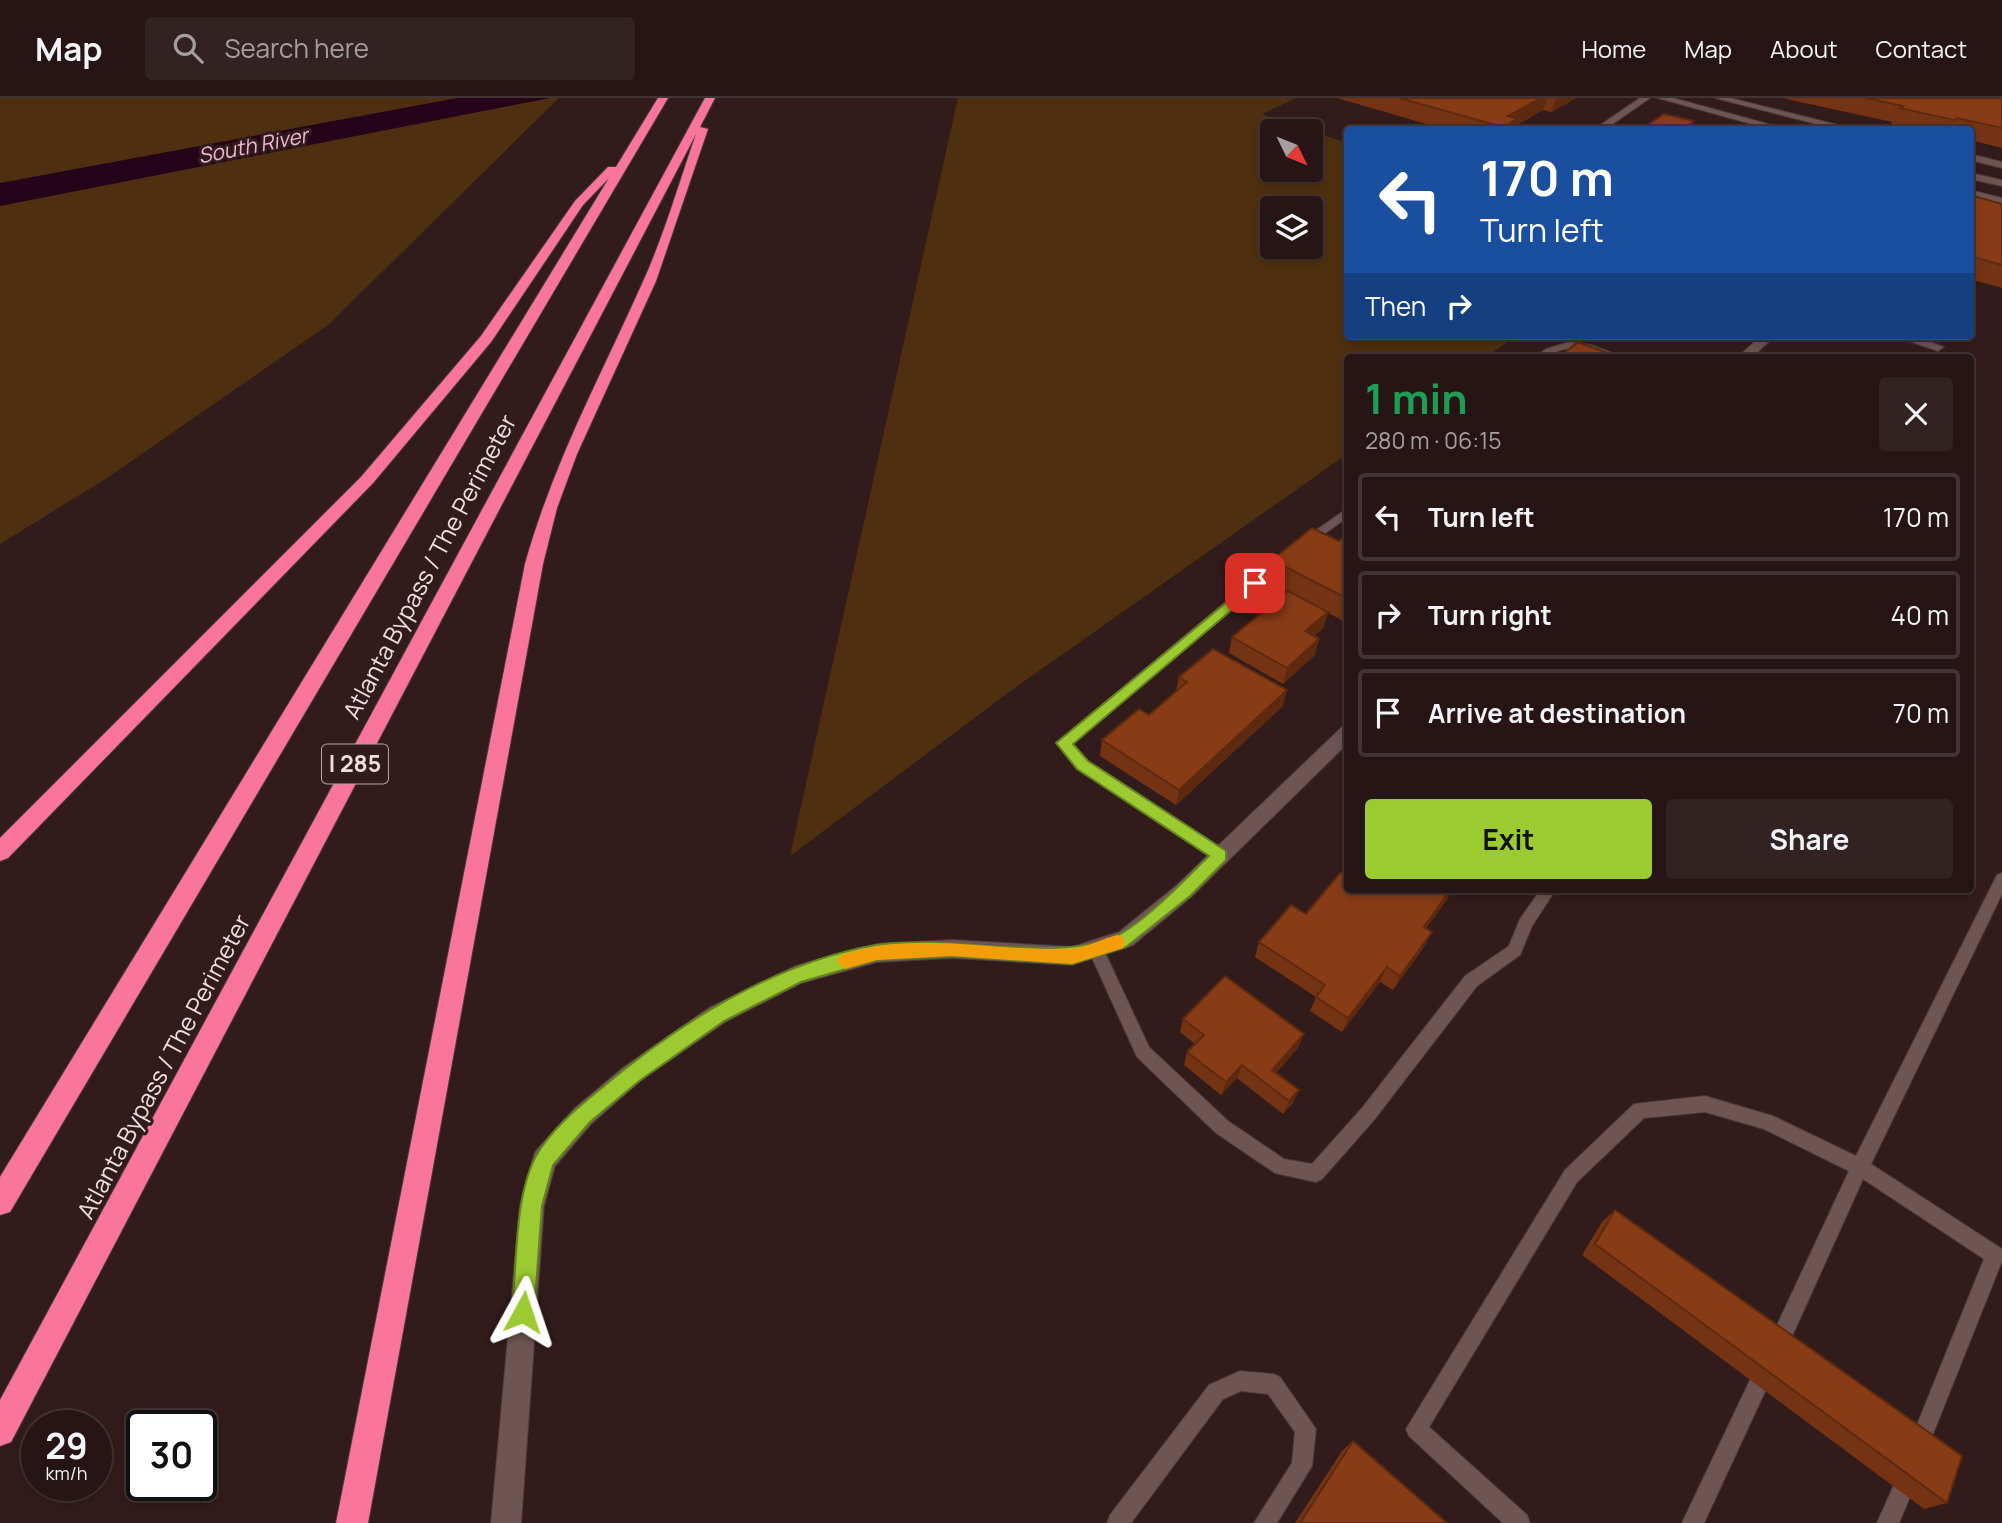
<!DOCTYPE html>
<html lang="en">
<head>
<meta charset="utf-8">
<style>
  :root { --surface:#261514; --page:#322222; --text:#f1f3f6; --muted:#a49fa0; --line:#423434; --accent:#9cca31 }
  body { margin:0; font-family:Manrope,sans-serif; background:var(--page); color:var(--text); height:100vh; display:flex; flex-direction:column; font-size:26px; white-space:nowrap }
  * { box-sizing:border-box; margin:0 }
  p { font-size:23px; color:var(--muted) }
  .icon { flex:none; width:38px; height:38px; fill:none; stroke:currentColor; stroke-width:2; stroke-linecap:round; stroke-linejoin:round }
  .map { position:relative; flex:1; overflow:hidden }
  .sheet { position:absolute; left:1344px; top:256px; width:630px; height:539px; display:flex; flex-direction:column; background:var(--surface); border-radius:7px; box-shadow:0 4px 10px #0003,0 0 0 2px var(--line) }
  .sheet>* { flex:none }
  .hud { position:absolute; left:1344px; top:28px; width:630px; height:214px; border-radius:7px; box-shadow:0 4px 10px #0003,0 0 0 2px var(--line); background:#1a4fa0; color:#fff; overflow:hidden }
  .needle { width:46px; rotate:133deg }
  .fabs { position:absolute; left:1260px; top:21px; display:grid; gap:14px }
  .fabs a { display:grid; place-items:center; width:63px; height:63px; border-radius:7px; background:var(--surface); box-shadow:0 4px 10px #0003,0 0 0 2px var(--line); font-size:35px }
  .speed { position:absolute; left:21px; top:1312px; display:flex; gap:14px; font-size:35px; font-weight:700; text-align:center }
  .speed>* { display:grid; place-content:center; width:91px; height:91px; border-radius:50%; background:var(--surface); box-shadow:0 4px 10px #0003,0 0 0 2px var(--line); line-height:1 }
  .speed small { font-size:18px; font-weight:400 }
  .speed .limit { border:4px solid #111; border-radius:10px; background:#fff; color:#111 }
  .pin { position:absolute; display:grid; place-items:center; width:60px; height:60px; color:#fff; margin:-30px; border-radius:14px; box-shadow:0 4px 10px #0006 }
  .me { position:absolute; width:77px; margin:-38px; rotate:5deg; stroke-linejoin:round; filter:drop-shadow(0 0 5px #0008) }
  .turn { display:flex; align-items:center; gap:24px; height:147px; padding:0 21px; font-size:32px }
  .turn .icon { width:91px; height:91px; stroke-width:2.5 }
  .turn b { display:block; font-size:49px; line-height:60px }
  .then { display:flex; align-items:center; height:66px; padding:0 21px; background:#0003; gap:14px; font-size:26px }
  .round { display:grid; place-items:center; flex:none; width:74px; height:74px; border-radius:7px; background:var(--page) }
  .headline { display:flex; align-items:center; justify-content:space-between; height:119px; padding:0 21px }
  h1 { font-size:42px; font-weight:700; line-height:52px; color:#1e9e55 }
  .primary-button { display:flex; gap:14px; margin-top:auto; padding:14px 21px }
  .primary-button a { flex:1; height:80px; border-radius:7px; background:var(--accent); color:#111; font-size:28px; font-weight:700; line-height:80px; text-align:center }
  .primary-button a+a { background:var(--page); color:var(--text) }
  ul { padding:0; list-style:none }
  li { display:flex; align-items:center; gap:21px; height:88px; margin:0 14px 10px; padding:0 7px; border:4px solid var(--line); border-radius:7px }
  li div { flex:1 }
  li b { display:block; font-size:26px }
  li em { font-style:normal }
  header { display:flex; align-items:center; gap:42px; box-sizing:border-box; height:98px; padding:0 35px; background:var(--surface); border-bottom:2px solid var(--line) }
  header strong { font-size:33px }
  nav { display:flex; gap:38px; margin-inline-start:auto; font-size:24px }
  .search { width:490px; height:63px; background:var(--page); display:flex; align-items:center; gap:18px; box-sizing:border-box; padding:0 24px; border-radius:7px; color:var(--muted); font-size:26px }
  .map>svg:first-child { display:block }
</style>
</head>
<body>
<header>
<strong>Map</strong>
<div class="search"><svg class="icon" aria-label="search" viewBox="0 0 24 24"><circle cx="10" cy="10" r="6"/><path d="M15 15l6 6"/></svg>Search here</div>
<nav><a>Home</a><a>Map</a><a>About</a><a>Contact</a></nav>
</header>
<div class="map">
<svg width="2002" height="1425" viewBox="0 0 2002 1425">
  <rect width="100%" height="100%" fill="#321c1b"/>
  <g fill="#4e3010" fill-rule="evenodd">
    <polygon points="0,0 559,0 328,227 107,380 0,446"/>
    <path d="M 958,0 L 1296,0 L 1262,16 L 1347,45 L 1348,238 L 1516,238 L 1486,259 L 1348,259 L 1347,356 L 1009,594 L 790,758 ZM 1272,33 L 1311,33 L 1311,72 L 1272,72 ZM 1272,110 L 1311,110 L 1311,149 L 1272,149 Z"/>
  </g>
  <polygon fill="#25031a" points="457,0 550,0 0,108 0,85"/>
  <g fill="none" stroke-linecap="round" stroke-linejoin="round">
    <defs>
      <g id="service">
        <path d="M 1569,244 L 1591,247 L 1623,259 C 1605,259 1590,250 1573,250 C 1559,250 1549,259 1535,259 L 1546,251 Z"/>
        <polygon points="1348,410 1348,419 1310,446 1302,446 1302,442"/>
        <polygon points="1282,458 1286,460 1286,464 1072,646 1087,663 1226,753 1228,757 1226,761 1221,763 1077,671 1057,645 1278,460"/>
        <polygon points="2002,775 2002,796 1871,1066 2002,1151 2002,1163 1925,1356 1918,1359 1911,1356 1908,1349 1984,1161 1863,1081 1784,1256 1777,1259 1770,1256 1767,1249 1770,1242 1849,1073 1764,1031 1705,1014 1644,1020 1577,1084 1429,1329 1527,1417 1530,1425 1503,1425 1409,1338 1406,1331 1565,1072 1634,1006 1705,998 1773,1018 1856,1058 1997,777"/>
        <polygon points="1541,791 1556,791 1532,828 1520,857 1477,888 1374,1022 1322,1081 1316,1084 1275,1075 1216,1035 1137,959 1088,851 1091,846 1096,844 1101,846 1149,949 1228,1023 1284,1061 1312,1066 1362,1010 1465,878 1509,848 1520,821"/>
        <polygon points="1240,1273 1273,1276 1280,1279 1316,1331 1312,1368 1277,1425 1254,1425 1292,1365 1295,1334 1268,1296 1241,1293 1223,1301 1131,1425 1107,1425 1110,1417 1209,1287"/>
        <polygon points="1758,1277 1765,1280 1768,1287 1704,1425 1682,1425 1751,1280"/>
        <polygon points="1901,1383 1908,1387 1912,1394 1899,1425 1877,1425 1894,1387"/>
      </g>
      <g id="minor">
        <polygon points="1640,0 1650,0 1604,32 1593,32"/>
        <polygon points="1658,0 1673,0 1790,32 1773,32"/>
        <polygon points="1715,0 1730,0 1858,32 1840,32"/>
        <polygon points="1970,56 2002,64 2002,70 1970,62"/>
        <polygon points="1970,75 2002,82 2002,88 1970,81"/>
        <polygon points="1970,92 2002,100 2002,106 1970,98"/>
        <polygon points="1761,238 1775,238 1752,259 1738,259"/>
        <path d="M 1786,238 L 1815,238 C 1809,244 1792,244 1786,238 Z"/>
        <polygon points="1894,238 1914,238 1944,249 1938,253"/>
        <polygon points="1348,628 1348,645 1191,799 1133,847 1072,867 952,860 877,864 801,885 725,924 640,983 591,1026 555,1068 544,1108 521,1425 491,1425 520,1108 535,1054 575,1010 624,969 709,910 796,868 877,846 952,842 1072,849 1119,834 1177,787 1342,629"/>
      </g>
      <g id="motorway">
        <polygon points="658,0 668,0 10,1114 0,1117 0,1079 609,80 583,107 491,244 373,385 8,760 0,763 0,740 361,379 481,238 575,103 608,69 616,69"/>
        <path d="M 705,0 L 715,0 L 700,29 L 708,31 L 656,183 L 577,356 L 557,410 L 543,466 L 368,1425 L 336,1425 L 525,466 C 554,363 599,282 642,186 C 664,138 679,85 696,36 L 11,1344 L 0,1348 L 0,1302 Z"/>
      </g>
    </defs>
    <use href="#service" stroke="#4c3a39" stroke-width="2"/>
    <use href="#minor" stroke="#4c3a39" stroke-width="2"/>
    <use href="#motorway" stroke="#4c3a39" stroke-width="2"/>
    <use href="#service" fill="#6e5452" fill-rule="evenodd"/>
    <use href="#minor" fill="#6e5452" fill-rule="evenodd"/>
    <use href="#motorway" fill="#fa759c" fill-rule="evenodd"/>
  </g>
  <g fill="#743413">
    <polygon points="1337,0 1576,0 1551,14 1543,12 1515,28 1514,32 1447,32"/>
    <polygon points="1782,0 2002,0 2002,50 1970,42 1970,32 1911,32 1891,27 1892,24"/>
    <polygon points="1970,97 2002,106 2002,190 1970,181"/>
    <polygon points="1348,436 1348,525 1328,515 1323,530 1314,538 1315,557 1283,586 1229,555 1232,539 1287,493 1267,483 1272,462 1339,443"/>
    <polygon points="1179,579 1283,608 1176,707 1100,658 1102,642 1149,617 1176,593"/>
    <polygon points="1348,791 1448,800 1426,830 1432,834 1424,849 1393,892 1380,884 1342,934 1310,913 1316,899 1255,859 1259,844"/>
    <polygon points="1183,921 1298,950 1276,975 1293,1005 1283,1016 1237,980 1221,997 1184,967 1187,954 1195,946 1180,934"/>
    <polygon points="1615,1112 1947,1405 1924,1411 1582,1157 1602,1124"/>
    <polygon points="1353,1343 1447,1425 1295,1425 1342,1353"/>
  </g>
  <g fill="#5e2a0f">
    <polygon points="1541,0 1547,0 1543,12 1515,28 1514,32 1502,32 1508,18"/>
    <polygon points="1556,0 1576,0 1551,14"/>
    <polygon points="1328,514 1323,530 1301,549 1305,533"/>
    <polygon points="1319,541 1315,557 1283,586 1287,570"/>
    <polygon points="1287,592 1283,608 1176,707 1179,692"/>
    <polygon points="1451,791 1452,791 1448,800 1416,843 1424,829"/>
    <polygon points="1432,834 1424,849 1393,892 1400,878"/>
    <polygon points="1387,869 1380,884 1342,934 1348,920"/>
    <polygon points="1304,936 1298,950 1267,985 1272,972"/>
    <polygon points="1242,967 1237,980 1221,997 1226,984"/>
    <polygon points="1299,992 1293,1005 1283,1016 1289,1003"/>
  </g>
  <g fill="#873c16" stroke="#5e2a0f" stroke-width="2">
    <polygon points="1399,0 1541,0 1508,18 1518,21 1503,29"/>
    <polygon points="1866,0 2002,0 2002,30 1957,20 1954,22 1900,10 1903,8"/>
    <polygon points="1664,16 1694,23 1690,26 1713,32 1640,32"/>
    <polygon points="1970,97 2002,106 2002,167 1970,158"/>
    <polygon points="1578,244 1619,259 1569,259 1562,257"/>
    <polygon points="1312,430 1339,443 1348,436 1348,501 1272,462"/>
    <polygon points="1288,493 1328,514 1305,533 1319,541 1287,570 1232,539"/>
    <polygon points="1213,551 1287,592 1179,692 1102,642 1139,611 1149,617 1187,584 1179,579"/>
    <polygon points="1340,775 1348,779 1348,791 1451,791 1424,829 1432,834 1400,878 1387,869 1348,920 1316,899 1325,887 1259,844 1291,807 1306,816"/>
    <polygon points="1225,878 1304,936 1272,972 1299,992 1289,1003 1242,967 1226,984 1187,954 1204,937 1183,921"/>
    <polygon points="1615,1112 1962,1358 1947,1405 1595,1146"/>
    <polygon points="1353,1343 1447,1425 1300,1425"/>
  </g>
  <path fill="#9cca31" stroke="#658320" stroke-width="2" d="M 1255,481 L 1262,485 L 1260,488 L 1073,646 L 1088,663 L 1226,753 L 1226,762 L 1190,798 L 1126,849 L 1072,866 L 952,858 L 877,862 L 801,884 L 724,923 L 639,983 L 590,1024 L 553,1067 L 542,1108 L 534,1214 L 531,1222 L 523,1225 L 516,1222 L 512,1214 C 517,1168 514,1099 536,1058 C 550,1033 577,1010 598,993 C 677,926 773,865 876,847 C 943,836 1070,867 1122,835 C 1154,815 1182,784 1209,758 L 1077,671 L 1056,645 Z"/>
  <path fill="#f59e0b" d="M 1117,837 L 1123,839 L 1125,844 L 1123,850 L 1072,866 L 952,858 L 877,862 L 845,871 L 837,863 L 839,858 C 915,831 992,854 1070,851 C 1085,850 1102,841 1117,837 Z"/>
  <g text-anchor="middle" stroke-width="6" stroke-linejoin="round" paint-order="stroke">
    <g font-size="21" font-style="italic" fill="#f4b5da" stroke="#321c1b">
      <text transform="translate(253 48) rotate(-11)" y="7">South River</text>
    </g>
    <rect fill="#321c1b" stroke="#b6a4a3" stroke-width="2" x="322" y="646.5" width="66" height="39" rx="5"/>
    <g font-size="23" font-weight="bold" fill="#eedfdd">
      <text x="355" y="674">I 285</text>
    </g>
    <g font-size="24" fill="#eedfdd" stroke="#321c1b">
      <text transform="translate(430 469) rotate(-62)" y="8">Atlanta Bypass / The Perimeter</text>
      <text transform="translate(164 969) rotate(-62)" y="8">Atlanta Bypass / The Perimeter</text>
    </g>
  </g>
</svg>
<div class="fabs">
<a><svg class="needle" viewBox="-14 -14 28 28"><path d="M0-13l5 13h-10z" fill="#e53935"/><path d="M0 13l5-13h-10z" fill="#a49fa0"/></svg></a>
<a><svg class="icon" aria-label="layers" viewBox="0 0 24 24"><path d="M12 4l9 5-9 5-9-5zM3 14l9 5 9-5"/></svg></a>
</div>
<div class="speed"><div>29<small>km/h</small></div><div class="limit">30</div></div>
<div class="pin" style="left:1255px;top:485px;background:#d93025"><svg class="icon" aria-label="arrive" viewBox="0 0 24 24"><path d="M6 21V4h12l-3 4 3 4H6"/></svg></div>
<svg class="me" style="left:523px;top:1214px" viewBox="-20 -20 40 40"><path d="M0-17L14 15 0 8-14 15z" fill="#9cca31" stroke="#fff" stroke-width="4"/></svg>
<div class="hud">
<div class="turn"><svg class="icon" aria-label="left" viewBox="0 0 24 24"><path d="M17 20v-9H6M10 6l-5 5 5 5"/></svg><div><b>170 m</b>Turn left</div></div>
<div class="then">Then<svg class="icon" aria-label="right" viewBox="0 0 24 24"><path d="M7 20v-9h11M14 6l5 5-5 5"/></svg></div>
</div>
<section class="sheet">
<div class="headline"><div><h1>1 min</h1><p>280 m · 06:15</p></div><a class="round"><svg class="icon" aria-label="close" viewBox="0 0 24 24"><path d="M6 6l12 12M18 6L6 18"/></svg></a></div>
<ul>
<li><svg class="icon" aria-label="left" viewBox="0 0 24 24"><path d="M17 20v-9H6M10 6l-5 5 5 5"/></svg><div><b>Turn left</b></div><em>170 m</em></li>
<li><svg class="icon" aria-label="right" viewBox="0 0 24 24"><path d="M7 20v-9h11M14 6l5 5-5 5"/></svg><div><b>Turn right</b></div><em>40 m</em></li>
<li><svg class="icon" aria-label="arrive" viewBox="0 0 24 24"><path d="M6 21V4h12l-3 4 3 4H6"/></svg><div><b>Arrive at destination</b></div><em>70 m</em></li>
</ul>
<div class="primary-button"><a>Exit</a><a>Share</a></div>
</section>
</div>
</body>
</html>
